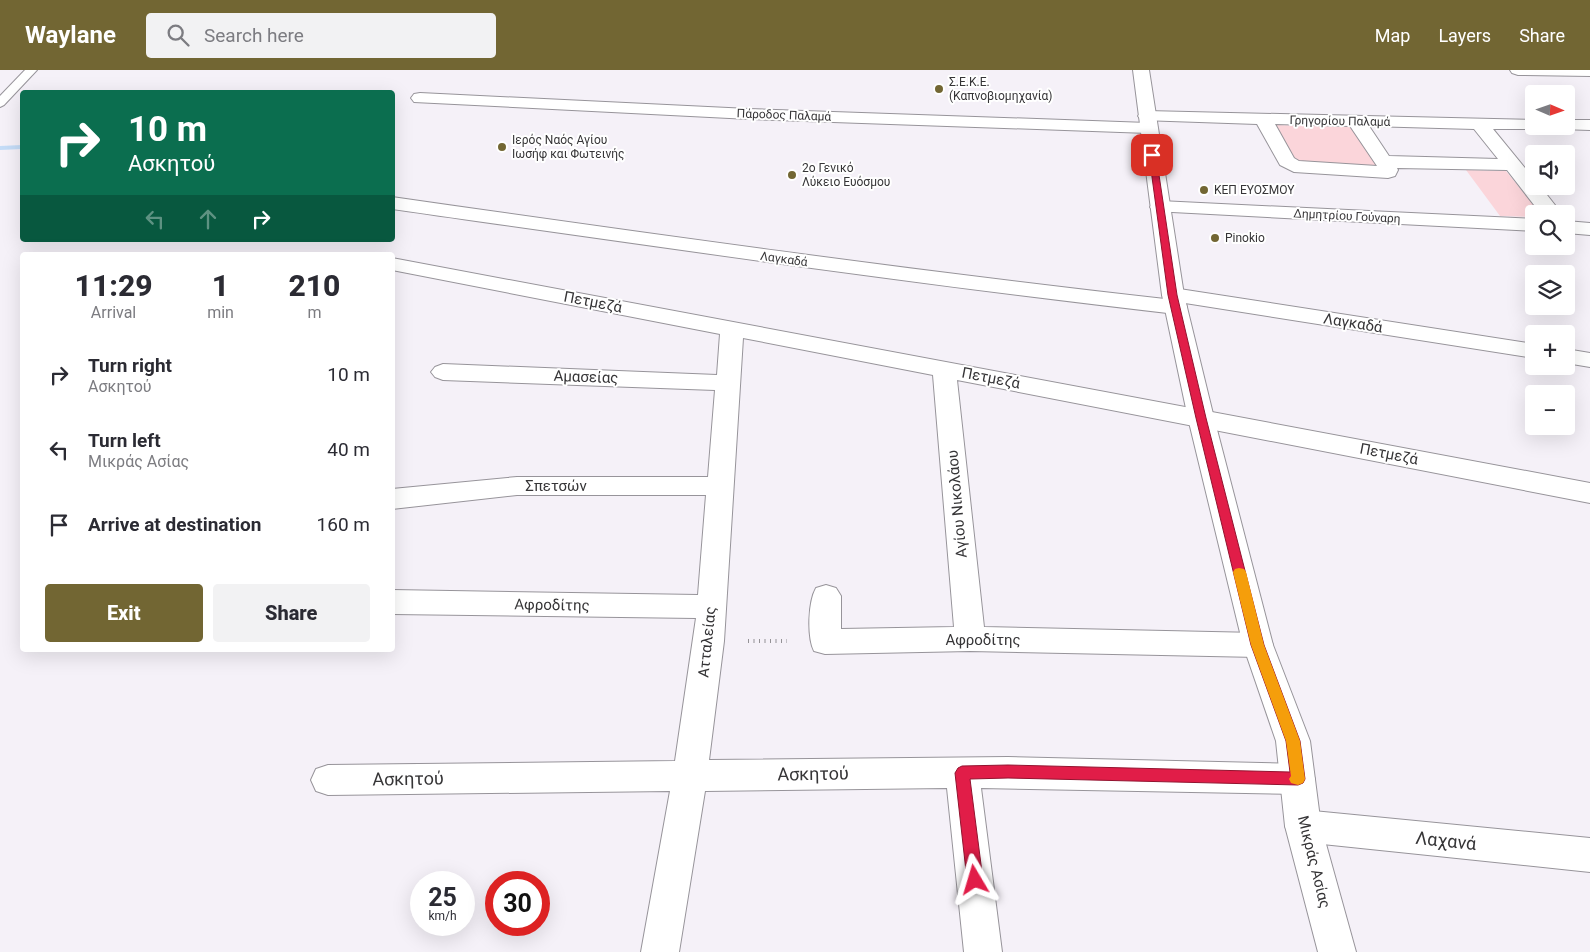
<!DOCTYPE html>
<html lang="en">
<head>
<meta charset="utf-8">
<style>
  :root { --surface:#fff; --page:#f2f2f3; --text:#2b2b33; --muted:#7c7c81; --accent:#726633 }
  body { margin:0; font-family:Roboto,sans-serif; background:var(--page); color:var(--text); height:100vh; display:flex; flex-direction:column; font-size:19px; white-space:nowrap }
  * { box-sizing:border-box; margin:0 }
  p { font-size:16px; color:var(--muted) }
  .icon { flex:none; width:28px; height:28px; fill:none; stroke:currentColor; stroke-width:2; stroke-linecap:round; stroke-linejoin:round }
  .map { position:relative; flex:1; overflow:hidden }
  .sheet { position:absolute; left:20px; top:182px; width:375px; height:400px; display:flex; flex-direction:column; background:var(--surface); border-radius:5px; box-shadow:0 5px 20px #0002 }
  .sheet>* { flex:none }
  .banner { position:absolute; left:20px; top:20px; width:375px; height:152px; border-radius:5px; box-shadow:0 5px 20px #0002; background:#0b6e4f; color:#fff; overflow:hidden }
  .needle { width:32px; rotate:92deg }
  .controls { position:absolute; left:1525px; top:15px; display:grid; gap:10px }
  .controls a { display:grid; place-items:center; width:50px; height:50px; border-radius:5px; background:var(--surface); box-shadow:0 5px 20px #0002; font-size:25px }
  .speed { position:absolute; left:410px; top:801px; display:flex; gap:10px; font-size:25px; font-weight:700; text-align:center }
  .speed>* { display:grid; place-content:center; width:65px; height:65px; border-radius:50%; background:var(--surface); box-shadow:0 5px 20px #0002; line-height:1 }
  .speed small { font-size:12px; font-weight:400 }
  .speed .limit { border:8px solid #d22; background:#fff; color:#111 }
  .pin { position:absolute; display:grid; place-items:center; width:42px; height:42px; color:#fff; margin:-21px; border-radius:10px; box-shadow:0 2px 8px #0006 }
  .me { position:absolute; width:55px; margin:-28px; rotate:353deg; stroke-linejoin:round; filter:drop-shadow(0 0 4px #0008) }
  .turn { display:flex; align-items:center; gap:18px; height:105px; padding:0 25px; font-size:22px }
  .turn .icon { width:65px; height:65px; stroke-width:2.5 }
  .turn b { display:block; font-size:35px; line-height:42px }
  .lanes { display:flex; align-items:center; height:48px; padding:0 25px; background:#0003; justify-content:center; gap:25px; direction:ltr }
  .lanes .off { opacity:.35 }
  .eta { display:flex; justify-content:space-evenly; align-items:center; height:85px; text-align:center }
  .eta b { font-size:30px; font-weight:800; line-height:35px }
  .action { display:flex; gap:10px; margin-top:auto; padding:10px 25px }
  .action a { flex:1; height:58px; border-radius:5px; background:var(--accent); color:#fff; font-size:20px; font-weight:800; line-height:58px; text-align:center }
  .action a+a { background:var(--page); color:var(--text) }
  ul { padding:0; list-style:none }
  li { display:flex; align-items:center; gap:15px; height:75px; padding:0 25px }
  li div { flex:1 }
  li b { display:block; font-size:19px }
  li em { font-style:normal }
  header { display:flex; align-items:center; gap:30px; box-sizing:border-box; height:70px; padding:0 25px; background:var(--accent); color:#fff }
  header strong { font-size:24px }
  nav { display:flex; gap:28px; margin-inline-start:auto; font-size:18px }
  .search { width:350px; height:45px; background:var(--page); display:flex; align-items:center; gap:12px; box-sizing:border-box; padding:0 18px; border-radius:5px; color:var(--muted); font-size:19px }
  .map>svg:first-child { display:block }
</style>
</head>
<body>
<header>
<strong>Waylane</strong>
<div class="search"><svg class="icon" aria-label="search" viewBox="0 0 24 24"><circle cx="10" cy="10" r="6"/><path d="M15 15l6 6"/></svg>Search here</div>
<nav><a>Map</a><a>Layers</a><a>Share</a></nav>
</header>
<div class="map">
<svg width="1590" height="882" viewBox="0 0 1590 882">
  <rect width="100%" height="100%" fill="#f5f1f8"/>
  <g fill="#fbd5da">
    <polygon points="1275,55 1354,57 1379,97 1296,93"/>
    <polygon points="1466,100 1506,101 1541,144 1534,144 1534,147 1500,146"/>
  </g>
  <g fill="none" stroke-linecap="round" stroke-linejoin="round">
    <polygon fill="#c4dcf7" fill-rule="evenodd" points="22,75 22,79 0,80 0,76"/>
    <defs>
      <polygon id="service" points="25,0 37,0 4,35 0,37 0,26"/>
      <polygon id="pedestrian" points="420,23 749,39 1148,53 1154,54 1157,58 1154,62 1148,63 749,49 414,32 411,28 414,24"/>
      <g id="minor">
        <polygon points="1510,0 1590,0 1590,6 1518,5 1512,3"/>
        <path d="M 1147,41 L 1534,50 L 1534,56 L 1542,56 L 1540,59 L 1493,59 L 1534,109 L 1534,116 L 1540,116 L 1562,144 L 1541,144 L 1507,100 L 1397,98 L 1398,100 L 1395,106 L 1388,108 L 1294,102 L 1280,95 L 1257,54 L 1141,50 L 1138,46 L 1141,42 ZM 1275,54 L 1350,56 L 1377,96 L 1299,91 L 1294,88 ZM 1369,56 L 1474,59 L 1498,89 L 1389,86 Z"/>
        <polygon points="1566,50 1590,50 1590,60 1560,59 1558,56 1566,56"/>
        <path d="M 392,127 C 650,164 907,200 1165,229 L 1162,225 L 1165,220 L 1173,218 L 1534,274 L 1534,288 L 1185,233 L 1187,237 L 1184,242 L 1176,244 C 914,214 653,176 392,139 Z"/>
        <polygon points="1160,131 1534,149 1534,161 1153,141 1150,137 1153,133"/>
        <polygon points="1566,151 1590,153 1590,165 1566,163"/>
        <path d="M 392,188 L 1590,413 L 1590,433 L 957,310 L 984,557 L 1258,563 L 1269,566 L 1273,575 L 1269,584 L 1258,587 L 970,581 L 825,584 L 814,581 C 807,567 808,532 816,518 L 826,515 L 836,518 L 841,526 L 841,559 L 954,557 L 933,305 L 743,268 L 724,571 L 709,690 L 1008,687 L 1298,694 L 1310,698 L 1315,709 L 1310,720 L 1298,724 L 981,718 L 1002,882 L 964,882 L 947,718 L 705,721 L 679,882 L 641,882 L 670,721 L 328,725 L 316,721 L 311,710 L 316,699 L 328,695 L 675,691 L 696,548 L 392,544 L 392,520 L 698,525 L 706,425 L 517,425 L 392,439 L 392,419 L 517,407 L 708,407 L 715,320 L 443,310 L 435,307 L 431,302 L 435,297 L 443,294 L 717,305 L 720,264 L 392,200 Z"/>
        <polygon points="1566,279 1590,283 1590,297 1566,293"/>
        <polygon points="1303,740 1590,768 1590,802 1303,772 1290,768 1285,756 1290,744"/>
      </g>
      <polygon id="tertiary" points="1133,0 1149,0 1184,225 1214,348 1273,575 1310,671 1321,756 1356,882 1318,882 1285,756 1276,671 1243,575 1188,348 1162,225"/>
    </defs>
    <use href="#service" stroke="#97949a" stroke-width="2"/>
    <use href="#pedestrian" stroke="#97949a" stroke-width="2"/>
    <use href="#minor" stroke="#97949a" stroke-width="2"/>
    <use href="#tertiary" stroke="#97949a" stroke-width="2"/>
    <polyline stroke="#949296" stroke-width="4" stroke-dasharray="1 4.5" stroke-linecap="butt" points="748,571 787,571"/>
    <use href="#service" fill="#fff" fill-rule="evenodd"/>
    <use href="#pedestrian" fill="#fff" fill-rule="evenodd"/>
    <use href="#minor" fill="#fff" fill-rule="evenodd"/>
    <use href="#tertiary" fill="#fff" fill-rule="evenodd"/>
  </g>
  <polygon fill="#e11d48" stroke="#92132f" points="1152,83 1156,85 1177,225 1206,348 1264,575 1300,671 1305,709 1303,713 1298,715 1008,708 970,709 983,810 980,815 975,818 970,815 967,810 955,703 958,698 962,696 1008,695 1290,702 1286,671 1251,575 1196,348 1168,225 1149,85"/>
  <polygon fill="#f59e0b" points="1239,498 1244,499 1246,502 1264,575 1300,671 1305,709 1303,713 1298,715 1291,713 1289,709 1291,706 1286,671 1251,575 1233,502 1235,499"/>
  <g fill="#726633" stroke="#fff" stroke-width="2">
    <circle cx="939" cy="19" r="5"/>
    <circle cx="502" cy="77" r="5"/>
    <circle cx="792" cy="105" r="5"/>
    <circle cx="1204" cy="120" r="5"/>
    <circle cx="1215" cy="168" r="5"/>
  </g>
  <g text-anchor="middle" stroke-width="4" stroke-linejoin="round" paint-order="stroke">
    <g font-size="12" fill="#363537" stroke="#fff" text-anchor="start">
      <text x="949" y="16">Σ.Ε.Κ.Ε.<tspan x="949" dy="14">(Καπνοβιομηχανία)</tspan></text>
      <text x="512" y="74">Ιερός Ναός Αγίου<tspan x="512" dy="14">Ιωσήφ και Φωτεινής</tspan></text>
      <text x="802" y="102">2ο Γενικό<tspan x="802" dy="14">Λύκειο Ευόσμου</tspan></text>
      <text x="1214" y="124">ΚΕΠ ΕΥΟΣΜΟΥ</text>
      <text x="1225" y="172">Pinokio</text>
    </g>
    <g font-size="12" fill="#363537" stroke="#fff">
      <text transform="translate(784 45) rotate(2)" y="4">Πάροδος Παλαμά</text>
      <text transform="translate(1340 51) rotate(1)" y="4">Γρηγορίου Παλαμά</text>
      <text transform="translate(1347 146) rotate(3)" y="4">Δημητρίου Γούναρη</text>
      <text transform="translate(784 189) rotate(8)" y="4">Λαγκαδά</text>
    </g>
    <g font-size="15" fill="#363537" stroke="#fff">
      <text transform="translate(593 232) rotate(11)" y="5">Πετμεζά</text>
      <text transform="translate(1353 253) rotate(9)" y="5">Λαγκαδά</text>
      <text transform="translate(586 307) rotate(2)" y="5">Αμασείας</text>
      <text transform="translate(991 308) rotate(11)" y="5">Πετμεζά</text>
      <text transform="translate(1389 384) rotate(11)" y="5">Πετμεζά</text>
      <text x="556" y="421">Σπετσών</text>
      <text transform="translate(957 434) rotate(-95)" y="5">Αγίου Νικολάου</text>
      <text transform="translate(552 535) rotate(1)" y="5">Αφροδίτης</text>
      <text x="983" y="575">Αφροδίτης</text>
      <text transform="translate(707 572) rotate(-84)" y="5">Ατταλείας</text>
      <text transform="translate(1314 792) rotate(76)" y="5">Μικράς Ασίας</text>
    </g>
    <g font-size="18" fill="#363537" stroke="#fff">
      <text transform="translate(813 704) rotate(-1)" y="6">Ασκητού</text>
      <text transform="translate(408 709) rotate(-1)" y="6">Ασκητού</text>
      <text transform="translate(1446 771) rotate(6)" y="6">Λαχανά</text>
    </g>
  </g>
</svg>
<div class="controls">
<a><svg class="needle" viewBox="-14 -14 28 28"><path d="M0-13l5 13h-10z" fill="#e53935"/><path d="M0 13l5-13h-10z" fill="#7c7c81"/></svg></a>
<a><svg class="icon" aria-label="sound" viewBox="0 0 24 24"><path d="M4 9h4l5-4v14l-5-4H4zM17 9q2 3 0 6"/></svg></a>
<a><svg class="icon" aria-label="search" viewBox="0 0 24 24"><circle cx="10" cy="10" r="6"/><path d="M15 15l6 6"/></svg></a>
<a><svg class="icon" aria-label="layers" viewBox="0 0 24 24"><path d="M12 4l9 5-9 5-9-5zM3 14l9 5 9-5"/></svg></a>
<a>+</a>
<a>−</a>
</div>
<div class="speed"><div>25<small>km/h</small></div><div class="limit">30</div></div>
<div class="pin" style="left:1152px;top:85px;background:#d93025"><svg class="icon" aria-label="arrive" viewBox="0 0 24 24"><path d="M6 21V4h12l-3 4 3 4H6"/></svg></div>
<svg class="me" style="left:975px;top:810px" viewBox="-20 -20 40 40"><path d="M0-17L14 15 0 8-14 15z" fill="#e11d48" stroke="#fff" stroke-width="4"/></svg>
<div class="banner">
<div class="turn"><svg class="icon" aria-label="right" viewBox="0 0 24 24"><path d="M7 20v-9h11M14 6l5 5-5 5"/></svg><div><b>10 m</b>Ασκητού</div></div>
<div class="lanes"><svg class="icon off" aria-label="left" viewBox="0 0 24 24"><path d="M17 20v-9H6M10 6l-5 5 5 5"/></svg><svg class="icon off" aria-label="ahead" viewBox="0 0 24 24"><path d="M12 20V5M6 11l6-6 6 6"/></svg><svg class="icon" aria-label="right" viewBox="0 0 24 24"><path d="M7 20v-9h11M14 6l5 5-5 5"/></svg></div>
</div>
<section class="sheet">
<div class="eta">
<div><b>11:29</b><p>Arrival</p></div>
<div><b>1</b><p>min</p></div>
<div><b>210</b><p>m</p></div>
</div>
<ul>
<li><svg class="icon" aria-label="right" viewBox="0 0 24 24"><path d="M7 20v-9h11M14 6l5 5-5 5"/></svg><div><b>Turn right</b><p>Ασκητού</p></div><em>10 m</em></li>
<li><svg class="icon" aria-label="left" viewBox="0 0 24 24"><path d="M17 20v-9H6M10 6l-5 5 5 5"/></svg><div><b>Turn left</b><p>Μικράς Ασίας</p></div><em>40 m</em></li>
<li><svg class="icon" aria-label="arrive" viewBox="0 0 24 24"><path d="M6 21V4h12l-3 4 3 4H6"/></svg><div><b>Arrive at destination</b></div><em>160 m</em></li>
</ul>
<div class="action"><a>Exit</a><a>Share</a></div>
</section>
</div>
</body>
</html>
